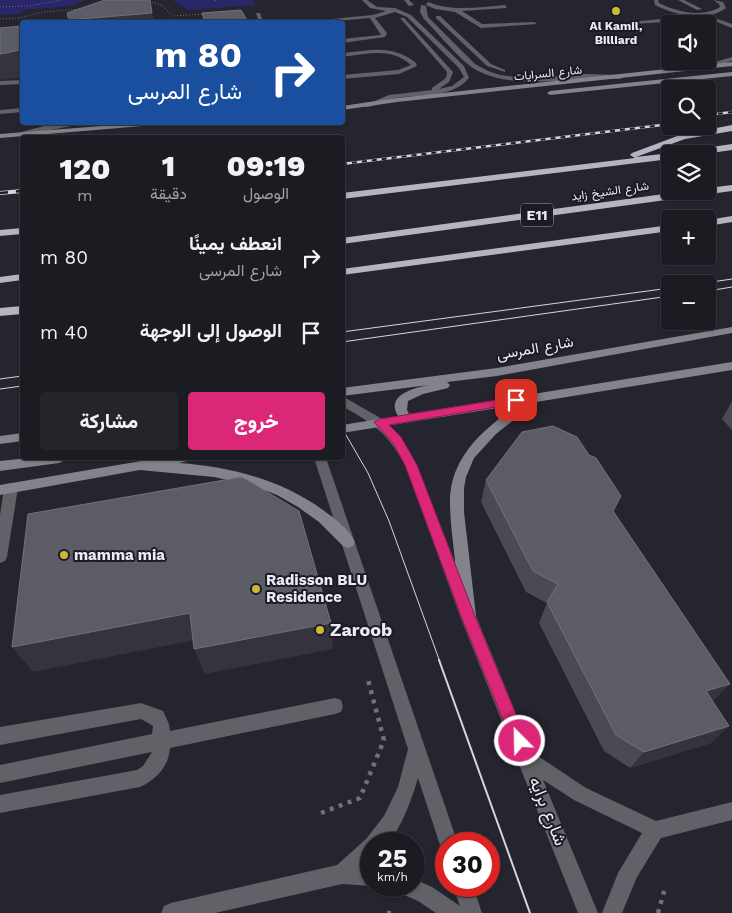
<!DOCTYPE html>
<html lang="ar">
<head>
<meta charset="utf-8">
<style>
  :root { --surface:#1b1c22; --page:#24252a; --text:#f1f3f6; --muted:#a0a1a5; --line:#393a40; --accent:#db2777 }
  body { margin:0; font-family:"Work Sans",Vazirmatn,sans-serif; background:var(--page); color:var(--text); direction:rtl; height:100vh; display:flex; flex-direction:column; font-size:19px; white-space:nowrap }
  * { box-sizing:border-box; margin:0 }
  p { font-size:16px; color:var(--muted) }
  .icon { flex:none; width:28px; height:28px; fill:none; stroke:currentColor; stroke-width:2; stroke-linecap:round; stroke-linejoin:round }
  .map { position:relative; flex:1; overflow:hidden; direction:ltr }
  .sheet { position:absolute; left:20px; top:135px; width:325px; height:325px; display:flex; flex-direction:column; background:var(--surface); border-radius:5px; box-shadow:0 1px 4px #0004,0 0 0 1px var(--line); direction:rtl }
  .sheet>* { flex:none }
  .hud { position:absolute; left:20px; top:20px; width:325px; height:105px; border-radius:5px; box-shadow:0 1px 4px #0004,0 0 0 1px var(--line); direction:rtl; background:#1a4fa0; color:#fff; overflow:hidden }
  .fabs { position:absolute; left:661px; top:15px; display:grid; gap:10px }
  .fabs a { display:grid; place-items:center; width:55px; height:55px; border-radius:5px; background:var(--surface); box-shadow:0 1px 4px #0004,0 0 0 1px var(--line); font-size:25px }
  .speed { position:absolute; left:360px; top:832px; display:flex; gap:10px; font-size:25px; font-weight:700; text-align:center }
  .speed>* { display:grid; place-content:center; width:65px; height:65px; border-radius:50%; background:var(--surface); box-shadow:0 1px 4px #0004,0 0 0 1px var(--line); line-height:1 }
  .speed small { font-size:12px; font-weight:400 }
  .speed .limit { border:8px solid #d22; background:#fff; color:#111 }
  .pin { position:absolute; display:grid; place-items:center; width:42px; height:42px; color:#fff; margin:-21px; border-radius:10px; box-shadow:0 2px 8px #0006 }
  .me { position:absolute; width:55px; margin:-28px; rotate:337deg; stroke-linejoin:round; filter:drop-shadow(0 0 4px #0008) }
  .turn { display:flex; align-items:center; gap:18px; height:105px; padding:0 20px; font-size:22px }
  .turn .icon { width:65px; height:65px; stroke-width:2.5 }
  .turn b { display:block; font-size:35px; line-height:42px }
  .eta { display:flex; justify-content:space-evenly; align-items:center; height:85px; text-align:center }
  .eta b { font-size:30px; font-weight:800; line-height:35px }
  .action { display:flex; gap:10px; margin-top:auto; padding:10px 20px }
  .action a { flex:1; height:58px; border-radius:5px; background:var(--accent); color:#fff; font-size:20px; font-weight:800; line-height:58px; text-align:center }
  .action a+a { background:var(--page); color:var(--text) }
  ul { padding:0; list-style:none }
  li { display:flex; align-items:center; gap:15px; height:75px; padding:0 20px }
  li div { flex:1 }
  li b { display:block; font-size:19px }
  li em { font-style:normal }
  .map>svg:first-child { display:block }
</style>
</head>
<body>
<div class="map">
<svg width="732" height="913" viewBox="0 0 732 913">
  <rect width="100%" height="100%" fill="#24252e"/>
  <g fill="#2a266a">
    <polygon points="0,0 86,0 70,6 24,10 20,14 0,15"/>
    <polygon points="172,0 253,0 255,5 188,10"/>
  </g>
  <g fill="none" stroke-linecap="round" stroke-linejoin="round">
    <g stroke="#707179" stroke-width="1" stroke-dasharray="1 2" stroke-linecap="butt">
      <polyline points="215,0 216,3"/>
      <polyline points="146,1 162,5 173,16 205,14"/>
      <polyline points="0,7 29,6 62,0"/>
      <polyline points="0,19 19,18 43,12 81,9"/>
    </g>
    <g stroke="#707179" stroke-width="4.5" stroke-dasharray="4 5.5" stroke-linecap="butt">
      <polyline points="321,813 360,798 384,740 367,676"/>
      <polyline points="387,913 393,913"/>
      <polyline points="658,913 665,888"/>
    </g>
    <g fill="#616267" fill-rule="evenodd">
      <path d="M 362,0 L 367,0 L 377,7 L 395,8 L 411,15 L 464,66 L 469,78 C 451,100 416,93 391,99 C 382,101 373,108 365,107 L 365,105 L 389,95 L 432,90 L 432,88 L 446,78 L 447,72 L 400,18 L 404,18 L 453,72 L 449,82 L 439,89 L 452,86 L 464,77 L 459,68 L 407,17 L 395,12 L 375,18 L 387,33 L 385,37 L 342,43 L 342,39 L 381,35 L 370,18 L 324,22 L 321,20 L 373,15 L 386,11 L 370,8 Z"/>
      <polygon points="404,0 409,0 414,5 409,6"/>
      <path d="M 654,0 L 658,0 L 659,3 C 677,12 702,18 720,7 L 719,4 L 713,0 L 723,2 L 726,8 C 706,23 675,15 655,5 Z"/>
      <polygon points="678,0 684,0 702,9 697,10"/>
      <path d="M 428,2 C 452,12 480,7 505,5 L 507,8 L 462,11 L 482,24 L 534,22 L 537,24 L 481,28 L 455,12 L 435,9 L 426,5 Z"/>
      <path d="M 421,5 L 426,6 L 428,17 L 475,64 L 488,71 L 500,75 L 526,78 L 586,74 L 620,75 L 623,77 L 620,79 C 574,75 513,93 473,68 C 458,58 438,33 424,19 L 420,12 Z"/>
      <polygon points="256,13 260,13 263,22 259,22"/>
      <polygon points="436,16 440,16 491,64 505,70 505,72 487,66 436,18"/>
      <polygon points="709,16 732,24 732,28 717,22 681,21 633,24 630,22 681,17 709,18"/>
      <polygon points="668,43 670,43 670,47 665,45"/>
      <path d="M 371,50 C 389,49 402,52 416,63 L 417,66 L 399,74 L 342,79 L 342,75 L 398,70 L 411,65 C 391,47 367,54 342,57 L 342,53 Z"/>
      <polygon points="732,57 732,61 698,70 695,68"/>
      <polygon points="22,80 22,84 0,85 0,81"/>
      <polygon points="22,108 22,112 0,114 0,110"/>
      <polygon points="70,122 93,122 18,136 14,134 44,126"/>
      <polygon points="181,122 189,122 189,123 186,125"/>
      <polygon points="11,483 16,484 18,488 7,557 5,561 0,563 0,515 4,488 6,484"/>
      <path d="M 335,698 L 341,700 L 343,706 L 341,712 L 335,714 L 170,748 C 169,766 156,780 140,787 L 0,813 L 0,795 L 137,770 L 143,766 L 152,752 L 0,783 L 0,765 L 152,734 L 153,726 L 141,719 L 0,745 L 0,727 L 141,703 L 163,711 L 169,724 L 170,731 Z"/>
    </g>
    <g fill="#616267" fill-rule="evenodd">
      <path d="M 342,396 L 384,420 L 401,437 L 417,465 L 476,616 L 532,752 L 586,788 L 656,821 L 732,802 L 732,820 L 661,838 L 637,877 L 622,913 L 602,913 L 618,873 L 642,833 L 574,800 L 543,780 L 598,913 L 578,913 L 460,616 L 405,465 C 386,431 375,425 342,406 Z"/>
      <path d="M 314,458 L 326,458 L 458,844 L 446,844 L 446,852 L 442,851 L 418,778 C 411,801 403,825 387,844 L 371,844 L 371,860 L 364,867 L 371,867 L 372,886 L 342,884 L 215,913 L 161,913 L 164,906 L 171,903 L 337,865 L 366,839 L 384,816 L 398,787 L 408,749 Z"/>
      <polygon points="414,879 432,887 460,906 453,886 473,886 482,913 436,913 418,901 400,893 397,886 414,886"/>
    </g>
    <g fill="#83848b" fill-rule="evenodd">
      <polygon points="732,62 732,66 397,102 342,110 342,106 397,98"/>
      <polygon points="732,72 732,76 550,95 547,93 550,91"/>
      <polygon points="152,122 190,122 0,138 0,134"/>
      <path d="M 732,327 L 732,333 L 497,376 L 447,382 L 450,385 L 448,388 L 423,394 L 408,401 L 407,410 L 409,414 L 732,362 L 732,370 L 536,402 L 496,434 L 474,458 L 466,477 L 464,488 L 464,512 L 476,616 L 473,621 L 468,623 L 463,621 C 455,604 456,579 455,560 C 453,541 450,522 450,502 C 450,457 483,430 517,405 L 342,433 L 342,425 L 398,416 C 385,395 414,388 429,385 L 342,396 L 342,388 L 497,368 Z"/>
      <polygon points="22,433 22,441 0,444 0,436"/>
      <polygon points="28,458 65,458 63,461 59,463 0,471 0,461"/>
      <path d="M 159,458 L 189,458 L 187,461 L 179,463 C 231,467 280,479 323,510 C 334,518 349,529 355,542 L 353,546 L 348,548 L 343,546 L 319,522 L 298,507 L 277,495 L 257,487 L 214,477 L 140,470 L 0,495 L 0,485 Z"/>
    </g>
    <g fill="#b4b5c1" fill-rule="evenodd">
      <polygon points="732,125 732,131 685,139 636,157 670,153 672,154 670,154 670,159 342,199 342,193 635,158 630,155 632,153 680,135"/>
      <polygon points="732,144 732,150 704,154 680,154 684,151"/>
      <polygon points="732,185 732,191 342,244 342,238 686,191 708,191 708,188"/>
      <polygon points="732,216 732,222 708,226 708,220"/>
      <polygon points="670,225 670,231 342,275 342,269"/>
      <polygon points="22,228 22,234 0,236 0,230"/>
      <polygon points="22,274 22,280 0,283 0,277"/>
      <polygon points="22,306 22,314 0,316 0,308"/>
    </g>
    <g stroke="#d6d7dd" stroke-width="1">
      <polyline points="698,284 732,279"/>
      <polyline points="708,291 732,287"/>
      <polyline points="342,332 670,288"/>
      <polyline points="342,342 670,296"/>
      <polyline points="0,379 22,376"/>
      <polyline points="0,389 22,386"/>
      <polyline points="342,428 368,473 389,521 440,662"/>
    </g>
    <polyline stroke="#d6d7dd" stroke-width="2" points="439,660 530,913"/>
    <defs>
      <g id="rail-far1">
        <polyline points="708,115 732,112"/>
        <polyline points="342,164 670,124"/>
      </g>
      <polyline id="rail" points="0,193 22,191"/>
    </defs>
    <use href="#rail-far1" stroke="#d6d7dd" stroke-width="2.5"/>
    <use href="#rail" stroke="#d6d7dd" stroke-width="4"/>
    <use href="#rail-far1" stroke="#1b1b24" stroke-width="2" stroke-dasharray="5" stroke-linecap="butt"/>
    <use href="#rail" stroke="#1b1b24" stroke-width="2.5" stroke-dasharray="8" stroke-linecap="butt"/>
  </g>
  <g fill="#494a54">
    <polygon points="732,401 732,430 722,419"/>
    <polygon points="589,455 614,512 713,702 711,743 630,768 604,751 539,623 547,603 526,592 481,502 486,480"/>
  </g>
  <g fill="#33343e">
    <polygon points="150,0 154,22 70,22 69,20"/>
    <polygon points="22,49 22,77 16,78 0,80 0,54"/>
    <polygon points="621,496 611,518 613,511"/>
    <polygon points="190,613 200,639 33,672 12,647"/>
    <polygon points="331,623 333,649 205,674 194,649"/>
    <polygon points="730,684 712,702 706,691"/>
    <polygon points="729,726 711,743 630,768 644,752"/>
  </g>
  <g fill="#5b5c65" stroke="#71727b">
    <polygon points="105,0 150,0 152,13 69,20 67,13"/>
    <polygon points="241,10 248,22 205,22 202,13"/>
    <polygon points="22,26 22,49 7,53 0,54 0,28"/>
    <polygon points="553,426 577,437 589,455 596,458 621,496 613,511 730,684 706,691 729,726 644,752 616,735 547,602 558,584 533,571 486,480 522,432"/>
    <polygon points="242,477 299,511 331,623 194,649 190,613 12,647 28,514"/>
  </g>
  <polygon fill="#db2777" stroke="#8e194d" points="516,397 520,398 522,400 520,403 389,425 401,437 417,465 475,616 527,741 525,747 520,749 514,747 461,616 405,465 393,443 374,422 380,419"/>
  <g fill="#ccb938" stroke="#1b1b24" stroke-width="2">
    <circle cx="616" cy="11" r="5"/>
    <circle cx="64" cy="555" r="5"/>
    <circle cx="256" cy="589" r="5"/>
    <circle cx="320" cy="630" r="5"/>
  </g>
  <g text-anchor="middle" stroke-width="4" stroke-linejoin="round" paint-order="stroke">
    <g font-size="12" font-weight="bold" fill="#ebecf2" stroke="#1b1b24">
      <text x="616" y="30">Al Kamil,<tspan x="616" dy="14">Billiard</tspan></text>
    </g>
    <g font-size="12" fill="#ebecf2" stroke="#1b1b24">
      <text transform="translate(548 73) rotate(-6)" y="4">شارع السرايات</text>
      <text transform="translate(610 191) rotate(-8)" y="4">شارع الشيخ زايد</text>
    </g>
    <rect fill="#1b1b24" stroke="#adadb4" stroke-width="1" x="521" y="203.5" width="32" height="23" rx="4"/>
    <g font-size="14" font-weight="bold" fill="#ebecf2">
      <text x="537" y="220">E11</text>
    </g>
    <g font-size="15" fill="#ebecf2" stroke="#1b1b24">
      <text transform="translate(535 348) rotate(-10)" y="5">شارع المرسى</text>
    </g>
    <g font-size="15" font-weight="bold" fill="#ebecf2" stroke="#1b1b24" text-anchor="start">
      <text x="74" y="560">mamma mia</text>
      <text x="266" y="585">Radisson BLU<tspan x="266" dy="17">Residence</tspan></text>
    </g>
    <g font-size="18" font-weight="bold" fill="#ebecf2" stroke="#1b1b24" text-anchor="start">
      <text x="330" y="636">Zaroob</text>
    </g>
    <g font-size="18" fill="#ebecf2" stroke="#1b1b24">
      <text transform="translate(548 811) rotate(68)" y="6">شارع برايه</text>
    </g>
  </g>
</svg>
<div class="fabs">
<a><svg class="icon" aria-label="sound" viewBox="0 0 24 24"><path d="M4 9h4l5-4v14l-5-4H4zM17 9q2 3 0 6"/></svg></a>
<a><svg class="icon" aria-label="search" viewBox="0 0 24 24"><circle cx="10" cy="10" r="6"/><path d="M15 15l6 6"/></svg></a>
<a><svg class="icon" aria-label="layers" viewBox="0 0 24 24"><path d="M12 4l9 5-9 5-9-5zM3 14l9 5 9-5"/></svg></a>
<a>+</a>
<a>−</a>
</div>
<div class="speed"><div>25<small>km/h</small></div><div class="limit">30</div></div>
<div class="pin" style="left:516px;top:400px;background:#d93025"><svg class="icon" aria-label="arrive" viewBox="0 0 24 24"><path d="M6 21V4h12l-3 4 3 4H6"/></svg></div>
<svg class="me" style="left:520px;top:741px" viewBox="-20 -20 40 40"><circle r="17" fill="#db2777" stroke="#fff" stroke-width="3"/><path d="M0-11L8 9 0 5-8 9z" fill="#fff"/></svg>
<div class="hud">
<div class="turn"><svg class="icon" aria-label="right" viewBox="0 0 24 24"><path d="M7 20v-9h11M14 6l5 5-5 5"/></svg><div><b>80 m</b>شارع المرسى</div></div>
</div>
<section class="sheet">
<div class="eta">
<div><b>09:19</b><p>الوصول</p></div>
<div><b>1</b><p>دقيقة</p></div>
<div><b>120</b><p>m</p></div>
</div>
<ul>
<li><svg class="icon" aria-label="right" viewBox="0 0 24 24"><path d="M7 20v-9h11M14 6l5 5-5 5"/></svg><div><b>انعطف يمينًا</b><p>شارع المرسى</p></div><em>80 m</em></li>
<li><svg class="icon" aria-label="arrive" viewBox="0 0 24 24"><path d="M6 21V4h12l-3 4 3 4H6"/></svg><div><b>الوصول إلى الوجهة</b></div><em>40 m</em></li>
</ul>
<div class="action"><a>خروج</a><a>مشاركة</a></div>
</section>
</div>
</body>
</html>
